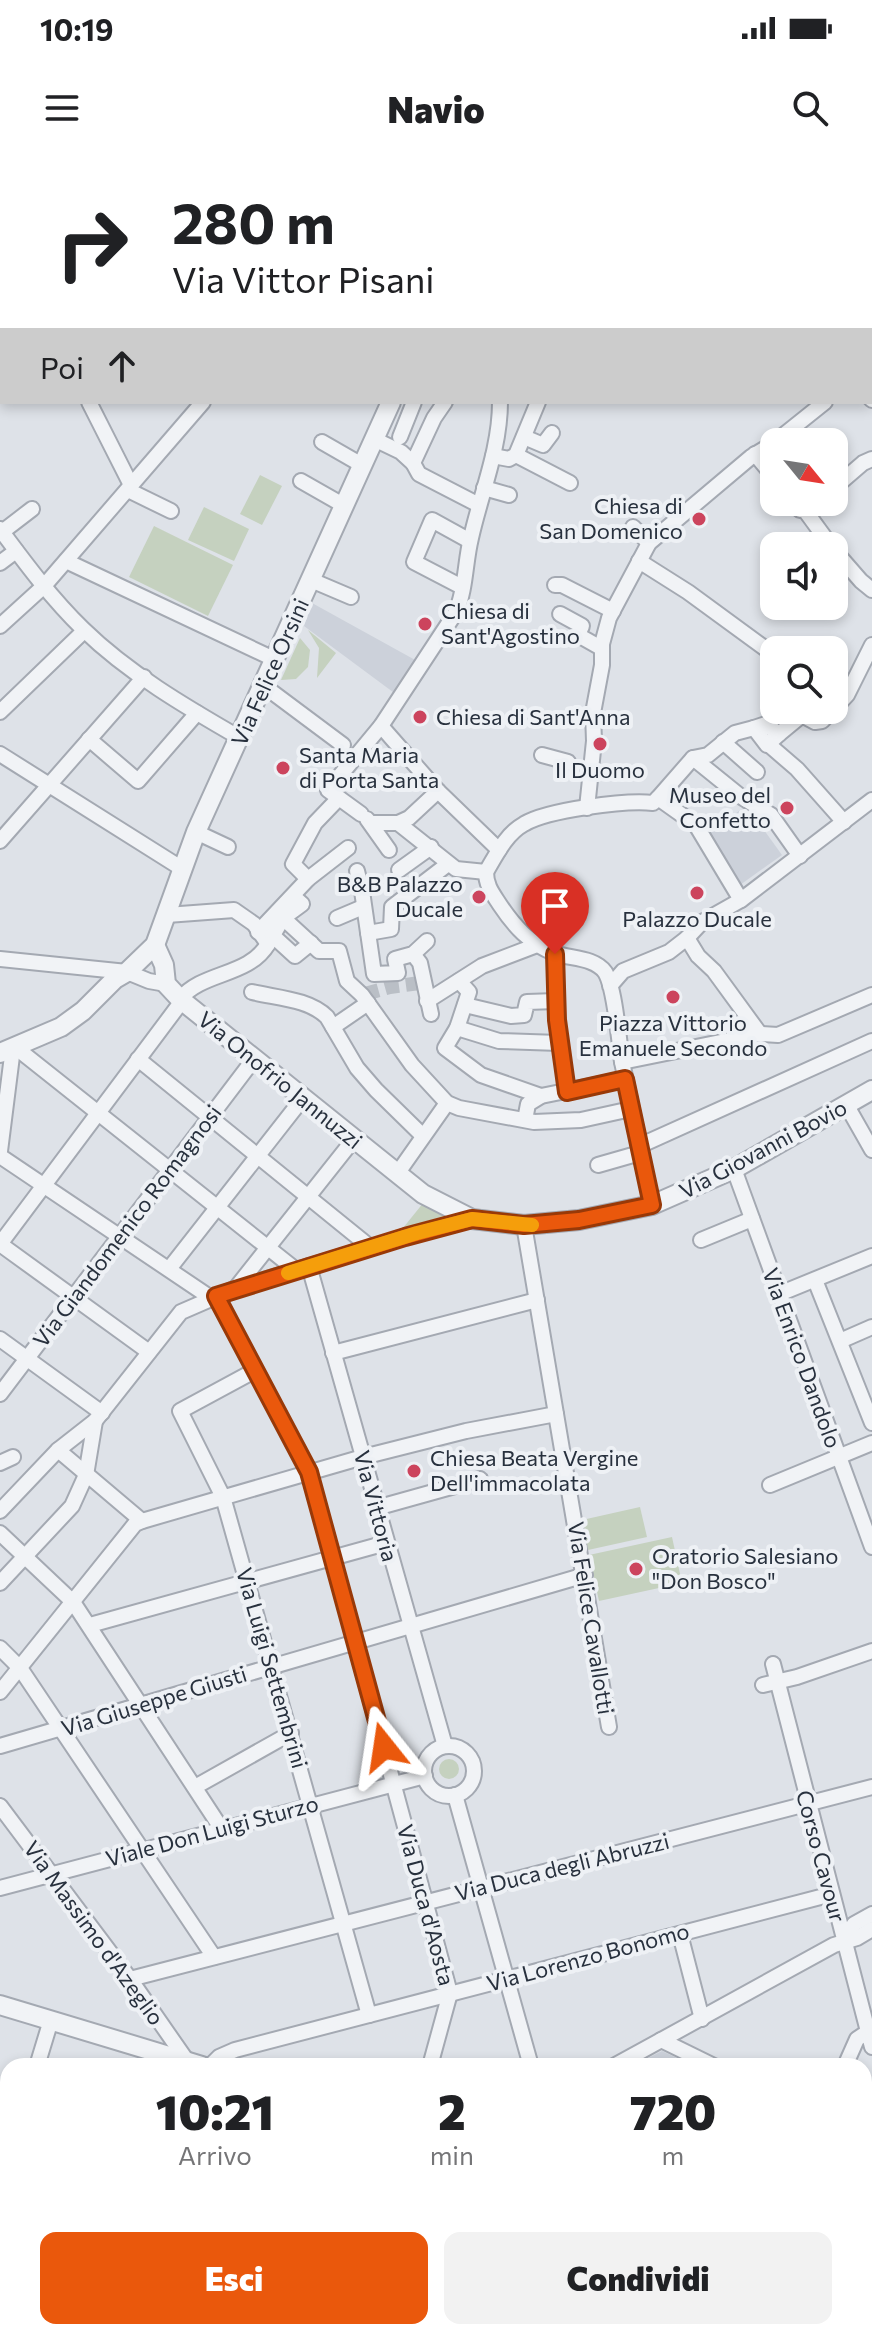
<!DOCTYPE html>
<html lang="it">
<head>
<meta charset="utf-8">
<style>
  :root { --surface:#fff; --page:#f2f2f2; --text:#202124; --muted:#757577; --accent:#ea580c }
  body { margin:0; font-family:Commissioner,sans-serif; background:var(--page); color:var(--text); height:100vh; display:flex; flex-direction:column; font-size:30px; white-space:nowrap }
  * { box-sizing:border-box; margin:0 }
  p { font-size:26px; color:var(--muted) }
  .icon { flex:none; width:44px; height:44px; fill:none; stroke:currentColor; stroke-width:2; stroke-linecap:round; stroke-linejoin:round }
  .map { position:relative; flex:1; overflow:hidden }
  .side { position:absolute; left:0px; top:1898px; width:872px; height:282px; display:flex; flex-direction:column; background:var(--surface); border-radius:24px 24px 0 0; box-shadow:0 4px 12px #0003 }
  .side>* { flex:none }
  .top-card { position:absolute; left:0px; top:0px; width:872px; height:244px; box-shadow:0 4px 12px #0003; background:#fff; color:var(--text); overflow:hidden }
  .needle { width:52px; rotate:120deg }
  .controls { position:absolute; left:760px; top:268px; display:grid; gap:16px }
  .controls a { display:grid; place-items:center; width:88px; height:88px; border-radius:16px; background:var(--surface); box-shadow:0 4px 12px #0003; font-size:40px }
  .pin { position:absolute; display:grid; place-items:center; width:68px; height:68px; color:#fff; margin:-82px -34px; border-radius:50% 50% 50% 0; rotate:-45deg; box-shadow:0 0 8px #0007 }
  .pin .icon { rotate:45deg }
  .me { position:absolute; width:88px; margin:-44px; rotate:345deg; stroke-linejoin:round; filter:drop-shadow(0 0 6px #0008) }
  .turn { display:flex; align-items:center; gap:28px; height:168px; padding:0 40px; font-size:36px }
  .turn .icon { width:104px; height:104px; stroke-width:2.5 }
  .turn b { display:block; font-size:56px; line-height:68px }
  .then { display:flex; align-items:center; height:76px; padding:0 40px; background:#0003; gap:16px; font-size:30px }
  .eta { display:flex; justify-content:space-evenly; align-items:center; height:136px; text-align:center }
  .eta b { font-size:48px; font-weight:800; line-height:56px }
  .primary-button { display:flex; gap:16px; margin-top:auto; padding:16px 40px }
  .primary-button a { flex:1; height:92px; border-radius:16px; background:var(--accent); color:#fff; font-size:32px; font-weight:800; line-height:92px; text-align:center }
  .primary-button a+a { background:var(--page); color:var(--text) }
  .status { display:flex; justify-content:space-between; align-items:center; height:56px; padding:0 40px; background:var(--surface); direction:ltr }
  .status svg { height:22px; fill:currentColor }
  header { display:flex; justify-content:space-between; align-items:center; height:104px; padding:0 40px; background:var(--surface); font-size:36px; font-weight:800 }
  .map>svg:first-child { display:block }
</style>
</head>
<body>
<div class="status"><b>10:19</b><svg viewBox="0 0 49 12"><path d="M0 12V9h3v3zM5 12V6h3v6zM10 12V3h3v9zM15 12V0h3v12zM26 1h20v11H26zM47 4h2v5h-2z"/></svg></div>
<header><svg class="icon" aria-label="menu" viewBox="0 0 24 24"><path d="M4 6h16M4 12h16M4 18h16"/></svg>Navio<svg class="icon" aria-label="search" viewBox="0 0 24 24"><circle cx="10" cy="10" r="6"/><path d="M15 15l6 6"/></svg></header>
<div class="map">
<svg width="872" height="2179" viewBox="0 0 872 2179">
  <rect width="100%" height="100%" fill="#dee2e8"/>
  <g fill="#ccd1da">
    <polygon points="0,14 2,14 2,183 0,177"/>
    <polygon points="312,443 417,501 397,535 304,466"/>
    <polygon points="743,648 748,648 782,695 740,725 709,673"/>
    <polygon points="662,1891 694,1906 632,1906"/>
  </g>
  <g fill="#c5d1bf">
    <polygon points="260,315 282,326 262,365 240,354"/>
    <polygon points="204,347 249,369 234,401 188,380"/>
    <polygon points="154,366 233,405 208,456 129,417"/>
    <polygon points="308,470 336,493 317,518 319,488"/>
    <polygon points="300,478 310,490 308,507 296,519 281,520"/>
    <polygon points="424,1042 448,1055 403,1068"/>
    <polygon points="640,1347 647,1377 588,1390 582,1360"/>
    <polygon points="672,1377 682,1423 599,1441 589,1395"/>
    <circle cx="449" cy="1609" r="10"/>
    <polygon points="864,1929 872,1959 872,2046 864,2049"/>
    <polygon points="872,2079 872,2179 783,2179 781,2172 864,2172 864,2081"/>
  </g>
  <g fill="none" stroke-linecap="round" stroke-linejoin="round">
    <polyline stroke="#babfc6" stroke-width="14" stroke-dasharray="14 7" stroke-linecap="butt" points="365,834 390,827 420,823"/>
    <defs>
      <g id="minor">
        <polyline points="13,0 16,2"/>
        <polyline points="281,0 283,2"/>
        <polyline points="571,0 574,2"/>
        <polyline points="764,0 765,2"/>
        <polyline points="550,2 552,0"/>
        <polyline points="611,2 612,0"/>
        <polyline points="793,2 794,0"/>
        <polyline points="870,172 872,176"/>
        <polyline points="870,219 872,218"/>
        <polyline points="0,232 2,231"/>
        <polyline points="870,238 872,240"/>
        <polyline points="89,242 131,325"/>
        <polyline points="400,277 414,242"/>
        <polyline points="524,277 543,285 552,273"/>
        <polyline points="374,279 401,292 413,303 419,314 479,345"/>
        <polyline points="322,282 362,305"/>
        <polyline points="775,282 825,242"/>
        <polyline points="755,294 774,317"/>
        <polyline points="516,295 570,323"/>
        <polyline points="493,296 509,299 516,295 538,242"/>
        <polyline points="413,303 434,258 445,242"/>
        <polyline points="301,321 345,346"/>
        <polyline points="484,328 509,335"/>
        <polyline points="834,328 863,303 872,299"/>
        <polyline points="128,330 171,351"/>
        <polyline points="793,342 800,350 804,349 831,386"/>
        <polyline points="633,367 649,383"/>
        <path d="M 0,369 C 26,404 52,439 83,469 C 128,513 186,547 240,578"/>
        <polyline points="2,372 32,349"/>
        <polyline points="834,390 861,421 872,430"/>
        <polyline points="66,401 276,500"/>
        <polyline points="639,401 688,432 774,495"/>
        <polyline points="0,403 16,391"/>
        <polyline points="311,420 351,437"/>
        <polyline points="555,425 562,425 613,451"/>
        <polyline points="462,427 414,402 432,360 470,381"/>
        <polyline points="560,454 582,466 578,475 601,488"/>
        <polyline points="0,466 44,426 203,242"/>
        <polyline points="264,526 343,585"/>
        <polyline points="834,549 847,535 872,485"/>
        <polyline points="0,552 84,471"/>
        <polygon points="766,564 779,574 767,585 754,568"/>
        <polyline points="381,566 438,631 499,690"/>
        <polyline points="779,574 802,555 815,562 822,561 833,550"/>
        <polyline points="89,579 138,621 197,553"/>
        <polyline points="723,582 757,612"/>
        <polyline points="768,584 797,609 844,662"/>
        <polyline points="0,594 181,708"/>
        <polyline points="542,595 568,602"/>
        <polyline points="693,598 708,595 735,573 754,568"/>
        <polyline points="587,648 594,581 593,553 602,505 602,484 609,458 649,383 751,297 774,283"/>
        <path d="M 361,654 L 328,630 L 381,566 L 456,452 C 466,429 465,402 471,378 C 481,333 500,289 500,242"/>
        <polyline points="367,659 389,690"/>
        <polyline points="371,663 398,663 409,658 438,631"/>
        <polyline points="398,663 456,709 486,712"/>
        <polyline points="196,672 228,687"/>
        <polyline points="0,681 144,517"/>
        <polyline points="399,710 431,687"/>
        <polyline points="357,711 362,731 374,814 398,813 395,799 413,794 427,781"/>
        <path d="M 486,712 C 486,726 493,734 500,745 C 514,766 530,784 554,793 C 570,799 594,797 605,812 C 615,827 619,882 622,902 L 760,874 L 714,811 L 698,796 L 687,778 L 669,792 L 623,811 L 610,826"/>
        <path d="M 486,712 C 496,695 506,674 524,664 C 547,650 625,640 653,643 L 658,638"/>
        <polyline points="308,719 293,704 315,663 339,638"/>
        <polyline points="741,740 696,665 658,638 693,598 740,636 771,655 800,696"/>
        <polyline points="167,755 234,750 254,764 268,784 283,758 302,744 293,736"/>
        <polyline points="283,758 319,791 339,791 347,821 362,835 412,905 447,943 459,948 534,962 581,960 631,949"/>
        <polyline points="337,758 363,747"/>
        <polyline points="258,772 308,719 348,688"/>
        <polyline points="368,773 391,769 392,747 448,704"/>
        <polyline points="272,775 295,796 311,783"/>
        <polyline points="687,778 702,762 741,740 872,640"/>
        <polyline points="413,794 420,803 431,854"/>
        <polyline points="555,794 557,860 567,932"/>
        <polyline points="0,799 127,812 149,821 166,824"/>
        <polyline points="459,821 469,832 457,868 445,888 481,915 541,936"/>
        <path d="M 252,832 C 277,838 309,839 327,857 L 357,908 L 376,930 L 423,976"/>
        <path d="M 180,839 C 203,811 248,817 268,784"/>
        <polyline points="427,841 482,806 537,785"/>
        <polyline points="465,845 511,856 524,855 527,842 556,841"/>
        <polyline points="333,867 368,843"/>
        <polyline points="457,868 499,881 559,883"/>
        <polyline points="760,874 778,875 872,835"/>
        <polyline points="15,887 296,1110"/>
        <polyline points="138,899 370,1087"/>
        <polyline points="622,902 652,1045"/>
        <polyline points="847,946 872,990"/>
        <polyline points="525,960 528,944 541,936 625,919"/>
        <polyline points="639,986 872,881"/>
        <polyline points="0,991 13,888"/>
        <polyline points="0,996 211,1138"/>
        <polyline points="598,1005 640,993"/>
        <polyline points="734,1009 872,1387"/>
        <polyline points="397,1014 447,943"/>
        <polyline points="524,1065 609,1567"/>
        <polyline points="701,1080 752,1059"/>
        <polyline points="309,1106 445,1586"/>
        <polyline points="169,1109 303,938"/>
        <polyline points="815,1120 872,1263"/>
        <polyline points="235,1129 354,979"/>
        <polyline points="779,1134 872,1096"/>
        <polyline points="216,1136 309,1312 450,1833 430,1906"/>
        <polyline points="0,1179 102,1253"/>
        <polyline points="840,1181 872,1167"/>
        <polyline points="149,1192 0,1084 182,841"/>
        <polyline points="333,1193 537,1140"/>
        <polyline points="254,1211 180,1251 223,1337 369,1855"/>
        <polyline points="0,1234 254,899"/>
        <polyline points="58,1290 142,1361"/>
        <polyline points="0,1303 13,1297"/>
        <polyline points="770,1325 872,1283"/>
        <polyline points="376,1348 480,1319"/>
        <polyline points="0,1351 58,1290 95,1261 181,1152 234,1129 405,1077 472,1059"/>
        <polyline points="0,1373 73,1442 221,1668"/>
        <polyline points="0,1423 72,1346 86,1315 95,1261"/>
        <polyline points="90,1465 386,1383"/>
        <polyline points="0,1488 20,1508 214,1797"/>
        <polyline points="773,1504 872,1887"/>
        <polyline points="763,1525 797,1517 872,1491"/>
        <polyline points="0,1532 135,1364 142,1361 363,1297 466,1271 556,1254"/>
        <circle cx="449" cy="1611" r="25"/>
        <polyline points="0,1586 585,1415"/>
        <polyline points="195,1627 291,1573"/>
        <polyline points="455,1635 531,1906"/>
        <polyline points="0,1646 130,1819 187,1901"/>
        <polyline points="0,1728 425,1616"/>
        <polyline points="680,1774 702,1859"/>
        <polyline points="843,1781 854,1764 872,1754"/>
        <polyline points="130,1819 872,1627"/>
        <polyline points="661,1880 714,1906"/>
        <polyline points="37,1906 51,1860"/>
        <polyline points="210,1906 219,1897 235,1890 832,1734"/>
        <polyline points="614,1906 834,1785 857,1778 872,1769"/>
        <polyline points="845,1906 857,1879 872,1869"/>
        <polyline points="0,1941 8,1944"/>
        <polyline points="0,2029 8,2002"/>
        <polyline points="355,2172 359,2179"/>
        <polyline points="550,2172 558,2179"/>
        <polyline points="763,2172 765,2179"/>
        <polyline points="313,2179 326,2172"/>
        <polyline points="466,2179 468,2172"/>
        <polyline points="704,2179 730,2172"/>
      </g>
      <g id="tertiary">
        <polyline points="464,2 464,0"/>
        <polyline points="683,2 686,0"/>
        <polyline points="155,785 164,805 166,824 180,839 423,1034 472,1059 524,1065 579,1060 652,1045 734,1009 872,930"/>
        <polyline points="0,893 61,867 83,851 115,819 127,812 155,785 196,672 391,242"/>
        <polyline points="0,1845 202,1906"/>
        <polyline points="213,2172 217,2179"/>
      </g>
    </defs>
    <use href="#minor" stroke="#a4a9b2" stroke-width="18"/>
    <use href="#tertiary" stroke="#a4a9b2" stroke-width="22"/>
    <use href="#minor" stroke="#f1f3f6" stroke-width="14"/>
    <use href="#tertiary" stroke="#f1f3f6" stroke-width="18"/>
    <g stroke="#fff" stroke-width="20">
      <polyline points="864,2068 872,2065"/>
      <polyline points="0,2165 8,2166"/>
      <polyline points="103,2179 136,2172"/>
    </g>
  </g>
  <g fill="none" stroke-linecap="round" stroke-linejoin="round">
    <defs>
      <polyline id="route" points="384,1587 309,1312 216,1136 405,1077 472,1059 524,1065 579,1060 652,1045 625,919 567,932 557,860 555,794"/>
    </defs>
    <use href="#route" stroke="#983908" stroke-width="20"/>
    <use href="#route" stroke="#ea580c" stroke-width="14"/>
    <polyline stroke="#f59e0b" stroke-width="14" points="288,1113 417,1073 472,1059 532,1065"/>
  </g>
  <g fill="#cc445d" stroke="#eef1f5" stroke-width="3">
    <circle cx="699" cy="359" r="8"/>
    <circle cx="425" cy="464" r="8"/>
    <circle cx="420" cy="557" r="8"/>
    <circle cx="600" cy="584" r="8"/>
    <circle cx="283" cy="608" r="8"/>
    <circle cx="787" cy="648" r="8"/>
    <circle cx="697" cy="733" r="8"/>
    <circle cx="479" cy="737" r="8"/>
    <circle cx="673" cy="837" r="8"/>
    <circle cx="414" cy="1311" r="8"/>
    <circle cx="636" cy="1409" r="8"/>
  </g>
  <g text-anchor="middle" stroke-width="8" stroke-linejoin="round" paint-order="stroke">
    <g font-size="22" fill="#28313e" stroke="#eef1f5" text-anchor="start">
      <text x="683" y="354" text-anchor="end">Chiesa di<tspan x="683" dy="25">San Domenico</tspan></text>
      <text x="441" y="459">Chiesa di<tspan x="441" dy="25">Sant'Agostino</tspan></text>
      <text x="436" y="565">Chiesa di Sant'Anna</text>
      <text x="299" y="603">Santa Maria<tspan x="299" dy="25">di Porta Santa</tspan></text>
      <text x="600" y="618" text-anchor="middle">Il Duomo</text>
      <text x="771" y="643" text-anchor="end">Museo del<tspan x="771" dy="25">Confetto</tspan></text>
      <text x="463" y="732" text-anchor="end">B&amp;B Palazzo<tspan x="463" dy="25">Ducale</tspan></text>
      <text x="697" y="767" text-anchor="middle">Palazzo Ducale</text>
      <text x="673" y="871" text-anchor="middle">Piazza Vittorio<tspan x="673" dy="25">Emanuele Secondo</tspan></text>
      <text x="430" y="1306">Chiesa Beata Vergine<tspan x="430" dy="25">Dell'immacolata</tspan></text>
      <text x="652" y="1404">Oratorio Salesiano<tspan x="652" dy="25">"Don Bosco"</tspan></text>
    </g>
    <g font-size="22" fill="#28313e" stroke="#eef1f5">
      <text transform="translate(270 512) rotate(-66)" y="8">Via Felice Orsini</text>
      <text transform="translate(280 920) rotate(39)" y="8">Via Onofrio Jannuzzi</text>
      <text transform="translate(763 989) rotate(-28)" y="8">Via Giovanni Bovio</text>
      <text transform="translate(127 1066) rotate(-53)" y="8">Via Giandomenico Romagnosi</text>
      <text transform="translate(802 1198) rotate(70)" y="8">Via Enrico Dandolo</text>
      <text transform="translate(376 1346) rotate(75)" y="8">Via Vittoria</text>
      <text transform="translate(591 1458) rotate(81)" y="8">Via Felice Cavallotti</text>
      <text transform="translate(272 1508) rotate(74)" y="8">Via Luigi Settembrini</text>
      <text transform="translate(154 1541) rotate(-17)" y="8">Via Giuseppe Giusti</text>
      <text transform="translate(212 1671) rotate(-15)" y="8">Viale Don Luigi Sturzo</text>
      <text transform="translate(821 1696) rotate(75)" y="8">Corso Cavour</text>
      <text transform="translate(562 1707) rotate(-14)" y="8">Via Duca degli Abruzzi</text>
      <text transform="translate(426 1745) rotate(75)" y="8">Via Duca d'Aosta</text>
      <text transform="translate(94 1773) rotate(54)" y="8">Via Massimo d'Azeglio</text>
      <text transform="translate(588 1797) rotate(-15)" y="8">Via Lorenzo Bonomo</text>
    </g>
  </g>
</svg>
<div class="controls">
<a><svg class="needle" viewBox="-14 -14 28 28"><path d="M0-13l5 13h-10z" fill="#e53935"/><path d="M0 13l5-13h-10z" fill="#757577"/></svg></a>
<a><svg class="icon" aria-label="sound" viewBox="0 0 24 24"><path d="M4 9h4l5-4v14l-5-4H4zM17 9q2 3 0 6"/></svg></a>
<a><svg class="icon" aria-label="search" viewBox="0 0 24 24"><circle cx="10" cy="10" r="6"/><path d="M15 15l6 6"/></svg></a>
</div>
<div class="pin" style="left:555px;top:794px;background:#d93025"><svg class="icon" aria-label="arrive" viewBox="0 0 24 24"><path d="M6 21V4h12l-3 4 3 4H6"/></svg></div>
<svg class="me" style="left:384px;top:1587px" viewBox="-20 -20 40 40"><path d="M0-17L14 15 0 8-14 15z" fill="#ea580c" stroke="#fff" stroke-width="4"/></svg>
<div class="top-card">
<div class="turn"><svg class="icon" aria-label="right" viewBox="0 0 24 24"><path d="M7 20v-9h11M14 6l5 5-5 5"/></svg><div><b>280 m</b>Via Vittor Pisani</div></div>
<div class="then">Poi<svg class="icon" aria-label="ahead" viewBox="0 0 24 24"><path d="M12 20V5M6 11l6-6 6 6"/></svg></div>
</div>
<section class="side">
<div class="eta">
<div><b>10:21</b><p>Arrivo</p></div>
<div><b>2</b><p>min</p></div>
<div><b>720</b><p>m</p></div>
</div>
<div class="primary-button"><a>Esci</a><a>Condividi</a></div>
</section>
</div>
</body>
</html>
